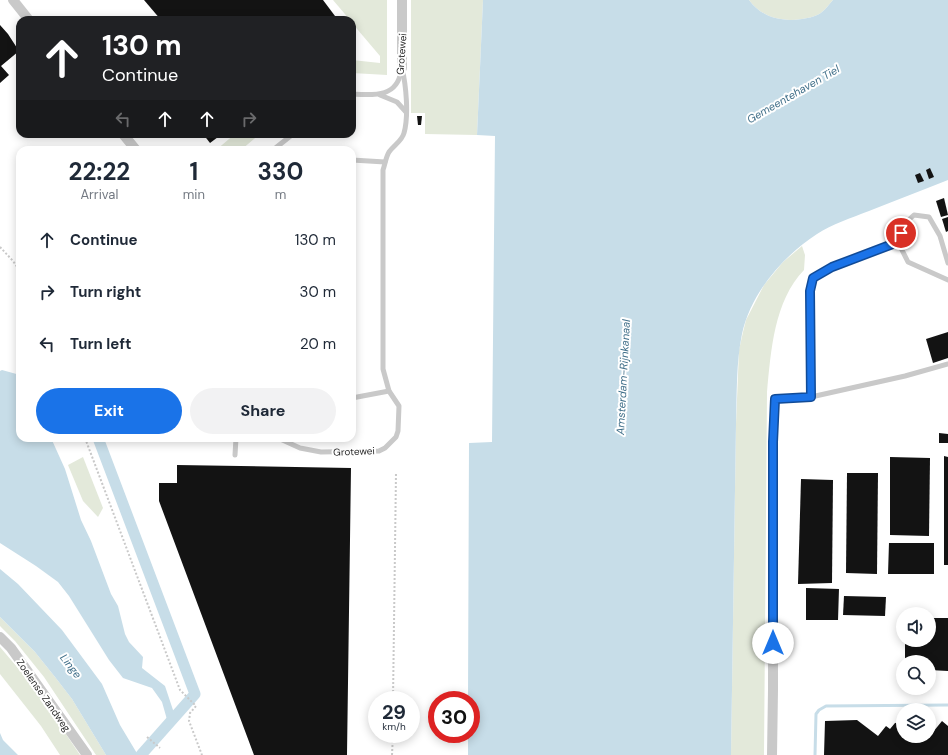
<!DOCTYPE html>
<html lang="en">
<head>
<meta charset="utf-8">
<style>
  :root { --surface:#fff; --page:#f2f2f3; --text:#1f2937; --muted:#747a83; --accent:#1a73e8 }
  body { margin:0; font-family:"DM Sans",sans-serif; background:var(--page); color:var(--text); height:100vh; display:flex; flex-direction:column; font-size:15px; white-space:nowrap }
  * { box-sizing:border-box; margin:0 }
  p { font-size:13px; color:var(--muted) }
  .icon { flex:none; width:22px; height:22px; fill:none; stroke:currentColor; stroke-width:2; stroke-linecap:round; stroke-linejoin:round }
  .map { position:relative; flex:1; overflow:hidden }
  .side { position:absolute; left:16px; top:146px; width:340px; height:296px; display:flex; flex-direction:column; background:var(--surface); border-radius:12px; box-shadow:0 2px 10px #0003 }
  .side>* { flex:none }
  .guide { position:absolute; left:16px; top:16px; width:340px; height:122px; border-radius:12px; box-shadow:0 2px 10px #0003; background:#202124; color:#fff; overflow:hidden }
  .tools { position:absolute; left:896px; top:607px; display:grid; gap:8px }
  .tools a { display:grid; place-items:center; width:40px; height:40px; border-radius:50%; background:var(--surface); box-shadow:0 2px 10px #0003; font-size:20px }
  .speed { position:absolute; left:368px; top:691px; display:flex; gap:8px; font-size:20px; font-weight:700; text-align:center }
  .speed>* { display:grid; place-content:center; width:52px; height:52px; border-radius:50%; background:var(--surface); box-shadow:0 2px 10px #0003; line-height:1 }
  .speed small { font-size:10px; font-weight:400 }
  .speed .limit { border:6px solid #d22; background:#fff; color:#111 }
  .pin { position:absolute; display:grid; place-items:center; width:34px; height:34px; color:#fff; margin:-17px; border:2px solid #fff; border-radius:50%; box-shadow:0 1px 4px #0007 }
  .me { position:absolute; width:44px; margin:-22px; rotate:0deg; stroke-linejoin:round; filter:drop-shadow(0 0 3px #0008) }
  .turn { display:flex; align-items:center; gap:14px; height:84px; padding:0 20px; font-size:18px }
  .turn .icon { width:52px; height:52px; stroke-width:2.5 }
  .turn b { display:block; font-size:28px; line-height:34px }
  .lanes { display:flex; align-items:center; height:38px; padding:0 20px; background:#0003; justify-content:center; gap:20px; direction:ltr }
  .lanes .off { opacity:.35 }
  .eta { display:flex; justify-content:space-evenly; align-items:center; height:68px; text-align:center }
  .eta b { font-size:24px; font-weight:700; line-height:28px }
  .primary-button { display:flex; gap:8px; margin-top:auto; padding:8px 20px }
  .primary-button a { flex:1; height:46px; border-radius:24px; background:var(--accent); color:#fff; font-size:16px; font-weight:700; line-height:46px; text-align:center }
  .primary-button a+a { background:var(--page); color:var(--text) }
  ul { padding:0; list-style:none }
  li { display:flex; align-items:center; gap:12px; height:52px; padding:0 20px }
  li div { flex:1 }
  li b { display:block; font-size:15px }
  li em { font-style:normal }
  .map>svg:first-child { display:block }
</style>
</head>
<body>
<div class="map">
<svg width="948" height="755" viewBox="0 0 948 755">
  <rect width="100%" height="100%" fill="#fff"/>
  <g fill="#e3e9da">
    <polygon points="333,0 387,0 387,75 352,73 352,60 380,63 380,56 352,23 352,20 350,20"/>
    <polygon points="411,0 483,0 477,135 425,134 425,113 411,113"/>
    <path d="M 749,0 L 833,0 C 829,4 826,9 822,12 C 817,16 809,18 802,19 C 782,22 762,18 749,0 Z"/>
    <polygon points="235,134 260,134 241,150 216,150"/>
    <path d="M 802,246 L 805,255 L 804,270 C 774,301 771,351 767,392 L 764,755 L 731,755 L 736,424 L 739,350 L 743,332 L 746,320 L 764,285 L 783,262 Z"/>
    <polygon points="83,457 103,508 98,517 83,501 68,465"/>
    <polygon points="0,617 35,652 55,677 72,699 106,755 96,755 44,677 15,641 0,626"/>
    <polygon points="0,647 34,687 80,755 60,755 41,726 0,674"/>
  </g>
  <g fill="#c7dde8">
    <path d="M 483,0 L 749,0 C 762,18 782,22 802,19 C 809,18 817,16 822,12 C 826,9 829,4 833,0 L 948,0 L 948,180 C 922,190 895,201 869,211 C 851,218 832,224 817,234 C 782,257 751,293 742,334 C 736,363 737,394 736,424 L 731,755 L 468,755 L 468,734 L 471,734 L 471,700 L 468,700 L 469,443 L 492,442 L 495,136 L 477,135 Z"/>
    <polygon points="2,370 20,375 20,438 51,438 65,469 81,520 91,541 111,594 118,606 125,634 129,642 143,657 142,668 165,686 175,716 168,723 162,702 152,688 123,678 109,660 69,596 58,582 36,566 0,543 0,371"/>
    <polygon points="0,569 18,584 62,630 102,684 120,725 138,755 106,755 72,699 55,677 35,652 0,617"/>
    <polygon points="0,733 3,740 18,755 0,755"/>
  </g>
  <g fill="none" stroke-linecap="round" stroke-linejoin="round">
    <polyline stroke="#c7dde8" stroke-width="3" points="815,755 816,714 819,710 826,706 948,705"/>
    <polyline stroke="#c7dde8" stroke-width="11" points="98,438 195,694 141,755"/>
  </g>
  <g fill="#131313">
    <polygon points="144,0 323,0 338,20 161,20"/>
    <polygon points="0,25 8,34 19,51 1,66 9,75 0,83"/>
    <polygon points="417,116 422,116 421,125 418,125"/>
    <polygon points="203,134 222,134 210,143"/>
    <polygon points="930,168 934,177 929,179 926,170"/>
    <polygon points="920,173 924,181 918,183 915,175"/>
    <polygon points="944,198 948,215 941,217 936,201"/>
    <polygon points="948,217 948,231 946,232 942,219"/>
    <polygon points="948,332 948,358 933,363 926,339"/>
    <polygon points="939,433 948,434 948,443 939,443"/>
    <polygon points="944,456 948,457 948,565 944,565"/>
    <polygon points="890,457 930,458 929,536 890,535"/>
    <polygon points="177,465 351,468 347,755 254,755 159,501 159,483 177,483"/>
    <polygon points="847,473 878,473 877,574 846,573"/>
    <polygon points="801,479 833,480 832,583 798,584"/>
    <polygon points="889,543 934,543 934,574 888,574"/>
    <polygon points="806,588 839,589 838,620 806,620"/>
    <polygon points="844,596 886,597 885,616 843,615"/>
    <polygon points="929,618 948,618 948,671 929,670 929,662 905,662 905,640 929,640"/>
    <polygon points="857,720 878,736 886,726 890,729 895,723 903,722 903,736 929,737 942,721 948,726 948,755 824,755 825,721"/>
  </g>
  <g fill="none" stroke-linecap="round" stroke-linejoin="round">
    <g stroke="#c9c9c9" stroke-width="2" stroke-dasharray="2 2" stroke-linecap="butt">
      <polyline points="0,247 13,261 20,271"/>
      <polyline points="85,438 180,690 196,706 190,713 189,721 202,755"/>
      <polyline points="393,700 396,472"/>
      <polyline points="147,737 160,748"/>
      <polyline points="392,755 393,734"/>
    </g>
    <g stroke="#c9c9c9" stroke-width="5">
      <path d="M 352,94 C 373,95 397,98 401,71"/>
      <polyline points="380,95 397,102 406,112"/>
      <polyline points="273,150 293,134"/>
      <polyline points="352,160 385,162"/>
      <polyline points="948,263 940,236 929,217 914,215 903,225 898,242 908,262 948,280"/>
      <polyline points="811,397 905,376 948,364"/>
      <polyline points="352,398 389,391"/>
      <path d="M 278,438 L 300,448 L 321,452 L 379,451 L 385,448 L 396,437 L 398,431 L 399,406 L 389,391 L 383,369 L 383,170 C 385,164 386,157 389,152 C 394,145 402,141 404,133 C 409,115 406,85 402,68"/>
      <polyline points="773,442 775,399 811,397 810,291 813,278 832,267 898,242"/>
      <polyline points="235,455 236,438"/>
    </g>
    <g stroke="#c9c9c9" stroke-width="10">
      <polyline points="13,0 29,20"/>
      <polyline points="402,68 402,0"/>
      <polyline points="123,134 136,150"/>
      <polyline points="0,637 11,648 87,755"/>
      <polyline points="772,755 773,690 773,442"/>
    </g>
  </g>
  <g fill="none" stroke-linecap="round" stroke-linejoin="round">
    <defs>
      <polyline id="route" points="773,643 773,442 775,399 811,397 810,291 813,278 832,267 898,242 901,233"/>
    </defs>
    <use href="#route" stroke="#114b97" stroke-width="10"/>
    <use href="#route" stroke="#1a73e8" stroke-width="7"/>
  </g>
  <g text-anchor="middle" stroke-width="4" stroke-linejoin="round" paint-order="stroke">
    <g font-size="10" fill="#2c2c2c" stroke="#fff">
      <text transform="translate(401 54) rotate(-86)" y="4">Grotewei</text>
      <text transform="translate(354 451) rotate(-2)" y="4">Grotewei</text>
      <text transform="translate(44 695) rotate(55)" y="4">Zoelense Zandweg</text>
    </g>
    <g font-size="11" font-style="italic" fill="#406f89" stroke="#fff">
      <text transform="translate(793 94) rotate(-30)" y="4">Gemeentehaven Tiel</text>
      <text transform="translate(623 377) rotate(-87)" y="4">Amsterdam-Rijnkanaal</text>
      <text transform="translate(71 666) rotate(52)" y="4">Linge</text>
    </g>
  </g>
</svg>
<div class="tools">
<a><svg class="icon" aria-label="sound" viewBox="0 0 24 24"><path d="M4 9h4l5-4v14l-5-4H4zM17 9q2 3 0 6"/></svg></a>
<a><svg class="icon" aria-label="search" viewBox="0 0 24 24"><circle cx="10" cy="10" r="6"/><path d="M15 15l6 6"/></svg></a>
<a><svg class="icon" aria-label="layers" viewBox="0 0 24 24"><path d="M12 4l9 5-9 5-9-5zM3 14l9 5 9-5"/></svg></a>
</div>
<div class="speed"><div>29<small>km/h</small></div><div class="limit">30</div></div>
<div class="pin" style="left:901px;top:233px;background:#d93025"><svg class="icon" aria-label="arrive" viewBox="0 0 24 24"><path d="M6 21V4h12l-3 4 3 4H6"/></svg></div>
<svg class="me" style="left:773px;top:643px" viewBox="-20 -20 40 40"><circle r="19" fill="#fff"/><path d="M0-13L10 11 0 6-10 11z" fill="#1a73e8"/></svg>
<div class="guide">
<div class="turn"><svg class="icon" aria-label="ahead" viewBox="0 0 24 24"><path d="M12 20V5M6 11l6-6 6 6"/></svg><div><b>130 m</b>Continue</div></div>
<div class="lanes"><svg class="icon off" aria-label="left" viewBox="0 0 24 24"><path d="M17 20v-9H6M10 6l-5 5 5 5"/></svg><svg class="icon" aria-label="ahead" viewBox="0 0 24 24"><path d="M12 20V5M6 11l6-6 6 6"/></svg><svg class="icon" aria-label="ahead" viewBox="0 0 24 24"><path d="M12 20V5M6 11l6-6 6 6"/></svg><svg class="icon off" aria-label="right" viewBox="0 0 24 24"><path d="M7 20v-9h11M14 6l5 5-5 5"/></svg></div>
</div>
<section class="side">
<div class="eta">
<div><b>22:22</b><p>Arrival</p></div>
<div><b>1</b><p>min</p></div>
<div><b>330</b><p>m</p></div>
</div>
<ul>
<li><svg class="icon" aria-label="ahead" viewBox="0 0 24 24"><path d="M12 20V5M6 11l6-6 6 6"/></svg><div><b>Continue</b></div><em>130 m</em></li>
<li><svg class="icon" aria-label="right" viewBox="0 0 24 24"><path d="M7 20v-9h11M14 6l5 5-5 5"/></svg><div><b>Turn right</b></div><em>30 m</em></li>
<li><svg class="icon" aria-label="left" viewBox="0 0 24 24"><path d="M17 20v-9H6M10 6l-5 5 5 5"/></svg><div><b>Turn left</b></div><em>20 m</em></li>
</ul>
<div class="primary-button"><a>Exit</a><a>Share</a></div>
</section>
</div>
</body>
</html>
